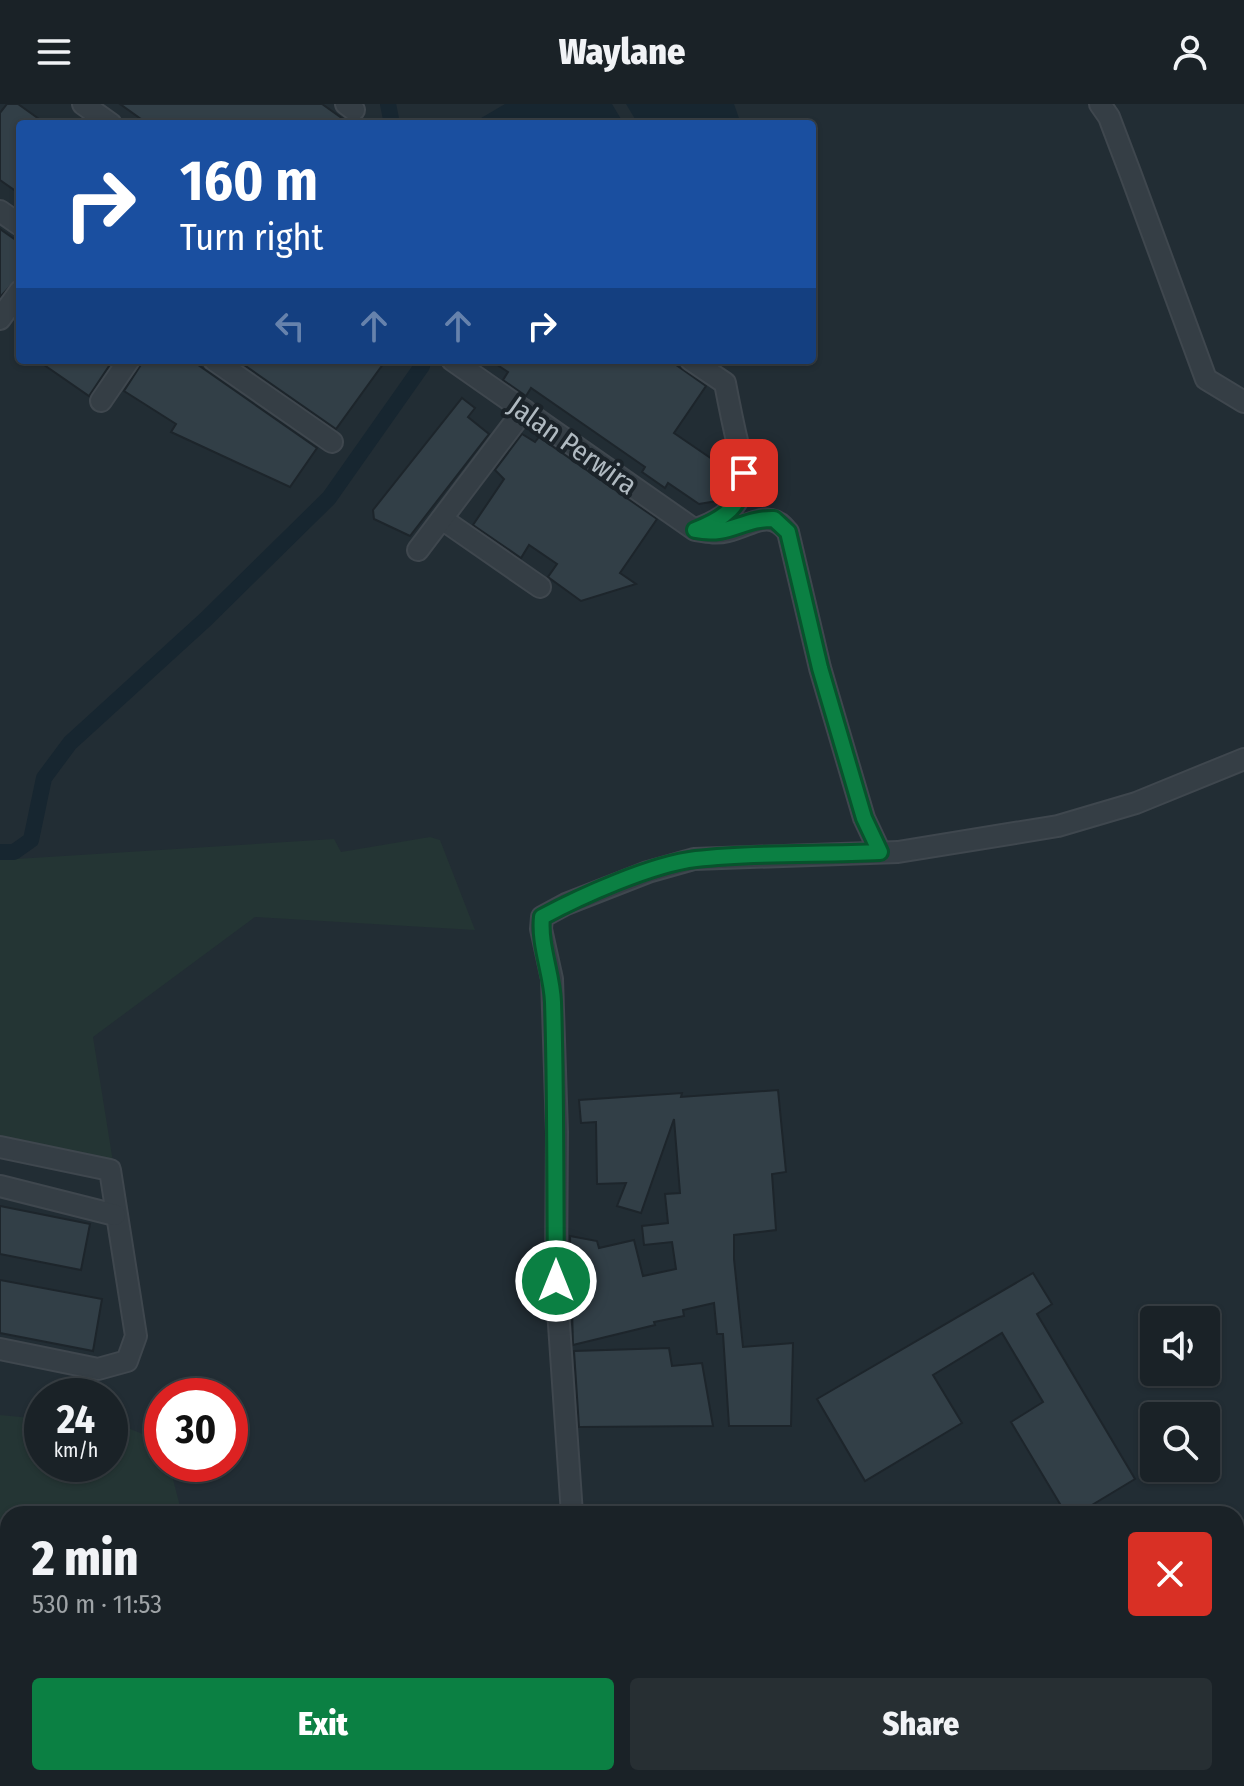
<!DOCTYPE html>
<html lang="en">
<head>
<meta charset="utf-8">
<style>
  :root { --surface:#1a2227; --page:#272f33; --text:#f1f3f6; --muted:#9fa4a7; --line:#383f44; --accent:#0b8043 }
  body { margin:0; font-family:"Fira Sans Condensed",sans-serif; background:var(--page); color:var(--text); height:100vh; display:flex; flex-direction:column; font-size:30px; white-space:nowrap }
  * { box-sizing:border-box; margin:0 }
  p { font-size:26px; color:var(--muted) }
  .icon { flex:none; width:44px; height:44px; fill:none; stroke:currentColor; stroke-width:2; stroke-linecap:round; stroke-linejoin:round }
  .map { position:relative; flex:1; overflow:hidden }
  .details { position:absolute; left:0px; top:1402px; width:1244px; height:280px; display:flex; flex-direction:column; background:var(--surface); border-radius:24px 24px 0 0; box-shadow:0 2px 6px #0004,0 0 0 2px var(--line) }
  .details>* { flex:none }
  .guide { position:absolute; left:16px; top:16px; width:800px; height:244px; border-radius:8px; box-shadow:0 2px 6px #0004,0 0 0 2px var(--line); background:#1a4fa0; color:#fff; overflow:hidden }
  .tools { position:absolute; left:1140px; top:1202px; display:grid; gap:16px }
  .tools a { display:grid; place-items:center; width:80px; height:80px; border-radius:8px; background:var(--surface); box-shadow:0 2px 6px #0004,0 0 0 2px var(--line); font-size:40px }
  .speed { position:absolute; left:24px; top:1274px; display:flex; gap:16px; font-size:40px; font-weight:700; text-align:center }
  .speed>* { display:grid; place-content:center; width:104px; height:104px; border-radius:50%; background:var(--surface); box-shadow:0 2px 6px #0004,0 0 0 2px var(--line); line-height:1 }
  .speed small { font-size:20px; font-weight:400 }
  .speed .limit { border:12px solid #d22; background:#fff; color:#111 }
  .pin { position:absolute; display:grid; place-items:center; width:68px; height:68px; color:#fff; margin:-34px; border-radius:16px; box-shadow:0 4px 12px #0006 }
  .me { position:absolute; width:88px; margin:-44px; rotate:0deg; stroke-linejoin:round; filter:drop-shadow(0 0 6px #0008) }
  .turn { display:flex; align-items:center; gap:28px; height:168px; padding:0 32px; font-size:36px }
  .turn .icon { width:104px; height:104px; stroke-width:2.5 }
  .turn b { display:block; font-size:56px; line-height:68px }
  .lanes { display:flex; align-items:center; height:76px; padding:0 32px; background:#0003; justify-content:center; gap:40px; direction:ltr }
  .lanes .off { opacity:.35 }
  .round { display:grid; place-items:center; flex:none; width:84px; height:84px; border-radius:8px; background:var(--page) }
  .head { display:flex; align-items:center; justify-content:space-between; height:136px; padding:0 32px }
  h1 { font-size:48px; font-weight:800; line-height:60px }
  .button { display:flex; gap:16px; margin-top:auto; padding:16px 32px }
  .button a { flex:1; height:92px; border-radius:8px; background:var(--accent); color:#fff; font-size:32px; font-weight:800; line-height:92px; text-align:center }
  .button a+a { background:var(--page); color:var(--text) }
  header { display:flex; justify-content:space-between; align-items:center; height:104px; padding:0 32px; background:var(--surface); font-size:36px; font-weight:800 }
  .map>svg:first-child { display:block }
</style>
</head>
<body>
<header><svg class="icon" aria-label="menu" viewBox="0 0 24 24"><path d="M4 6h16M4 12h16M4 18h16"/></svg>Waylane<svg class="icon" aria-label="person" viewBox="0 0 24 24"><circle cx="12" cy="8" r="4"/><path d="M4 21q1-7 8-7t8 7"/></svg></header>
<div class="map">
<svg width="1244" height="1682" viewBox="0 0 1244 1682">
  <rect width="100%" height="100%" fill="#222d34"/>
  <g fill="#243534">
    <polygon points="430,733 440,736 475,826 255,813 93,933 113,1058 0,1031 0,756 334,735 341,748"/>
    <polygon points="0,1311 42,1315 42,1360 110,1360 110,1321 123,1322 162,1338 162,1360 169,1360 182,1410 8,1410 8,1674 229,1674 231,1682 0,1682"/>
  </g>
  <g fill="#172630">
    <polygon points="505,0 612,0 624,20 471,20"/>
    <polygon points="626,0 734,0 741,20 638,20"/>
  </g>
  <g fill="none" stroke-linecap="round" stroke-linejoin="round">
    <g stroke="#172630" stroke-width="16">
      <polyline points="388,0 392,20"/>
      <polyline points="0,748 14,748 31,736 44,674 70,639 206,515 329,394 422,262 423,256"/>
    </g>
  </g>
  <g fill="#323f47" stroke="#1d252b" stroke-width="2">
    <polygon points="7,0 18,0 46,20 20,20 20,90 0,76 0,9"/>
    <polygon points="120,0 322,0 350,20 148,20"/>
    <polygon points="0,125 20,139 20,172 0,193"/>
    <polygon points="37,256 113,256 89,292"/>
    <polygon points="144,256 191,256 317,344 290,383 171,328 176,320 124,287"/>
    <polygon points="237,256 386,256 336,325"/>
    <polygon points="490,256 669,256 706,282 674,329 728,366 729,381 717,397 699,400 668,379 665,384 642,368 645,363 531,284 526,292 503,276 508,268"/>
    <polygon points="462,294 475,304 468,313 489,330 410,432 374,415 373,406"/>
    <polygon points="522,330 535,338 539,333 657,415 620,469 636,480 581,497 548,473 557,460 529,441 521,454 473,421 504,375 495,366"/>
    <polygon points="778,986 786,1068 772,1070 776,1126 734,1131 734,1155 743,1243 793,1239 791,1322 729,1322 723,1230 717,1230 714,1199 683,1206 684,1212 654,1218 655,1221 573,1241 570,1132 597,1137 599,1144 634,1136 643,1172 676,1165 672,1138 644,1141 642,1122 668,1119 665,1090 680,1089 674,1015 641,1109 617,1102 626,1079 597,1080 596,1018 581,1019 579,996 682,989 681,993"/>
    <polygon points="0,1102 90,1120 81,1166 0,1150"/>
    <polygon points="1033,1169 1052,1200 1037,1210 1135,1375 1077,1410 1066,1410 1011,1318 1043,1298 1002,1229 933,1271 962,1319 865,1377 817,1295"/>
    <polygon points="0,1176 102,1195 93,1247 0,1229"/>
    <polygon points="669,1244 672,1262 702,1259 713,1322 579,1323 574,1247"/>
  </g>
  <g fill="none" stroke-linecap="round" stroke-linejoin="round">
    <defs>
      <g id="minor">
        <polyline points="83,0 111,20"/>
        <polyline points="346,0 354,6"/>
        <polyline points="1100,0 1109,13 1131,71 1206,275 1244,298"/>
        <polyline points="0,107 20,121"/>
        <polyline points="0,215 20,187"/>
        <polyline points="214,256 332,338"/>
        <path d="M 452,256 L 695,426 C 707,428 716,430 728,427 C 751,422 769,403 788,428 L 820,564 L 864,714 L 880,748"/>
        <path d="M 691,256 L 725,279 C 729,300 733,320 738,341 C 747,385 745,407 699,424"/>
        <polyline points="101,297 129,256"/>
        <polyline points="442,415 540,483"/>
        <polyline points="418,446 524,306"/>
        <polyline points="0,1043 110,1066 136,1232 127,1257 98,1265 0,1245"/>
        <polyline points="0,1082 115,1111"/>
        <polyline points="572,1410 556,1177 557,1028 552,875 541,825 542,813 566,800 648,768 694,755 898,748 1058,722 1136,699 1244,655"/>
        <polyline points="1236,1508 1244,1502"/>
        <polyline points="497,1674 499,1682"/>
        <polyline points="1098,1674 1105,1682"/>
        <polyline points="972,1682 988,1674"/>
      </g>
    </defs>
    <use href="#minor" stroke="#3f474e" stroke-width="24"/>
    <use href="#minor" stroke="#353e45" stroke-width="20"/>
  </g>
  <g fill="none" stroke-linecap="round" stroke-linejoin="round">
    <defs>
      <path id="route" d="M 556,1177 C 555,1084 556,991 553,898 C 552,870 539,841 542,813 C 581,792 652,760 696,755 C 757,748 819,751 880,748 L 864,714 L 820,564 L 788,428 L 774,415 C 742,414 731,433 695,426 C 723,415 744,402 744,369"/>
    </defs>
    <use href="#route" stroke="#07532c" stroke-width="20"/>
    <use href="#route" stroke="#0b8043" stroke-width="14"/>
  </g>
  <g text-anchor="middle" stroke-width="8" stroke-linejoin="round" paint-order="stroke">
    <g font-size="28" fill="#b0bac1" stroke="#1b2329">
      <text transform="translate(573 341) rotate(35)" y="10">Jalan Perwira</text>
    </g>
  </g>
</svg>
<div class="tools">
<a><svg class="icon" aria-label="sound" viewBox="0 0 24 24"><path d="M4 9h4l5-4v14l-5-4H4zM17 9q2 3 0 6"/></svg></a>
<a><svg class="icon" aria-label="search" viewBox="0 0 24 24"><circle cx="10" cy="10" r="6"/><path d="M15 15l6 6"/></svg></a>
</div>
<div class="speed"><div>24<small>km/h</small></div><div class="limit">30</div></div>
<div class="pin" style="left:744px;top:369px;background:#d93025"><svg class="icon" aria-label="arrive" viewBox="0 0 24 24"><path d="M6 21V4h12l-3 4 3 4H6"/></svg></div>
<svg class="me" style="left:556px;top:1177px" viewBox="-20 -20 40 40"><circle r="17" fill="#0b8043" stroke="#fff" stroke-width="3"/><path d="M0-11L8 9 0 5-8 9z" fill="#fff"/></svg>
<div class="guide">
<div class="turn"><svg class="icon" aria-label="right" viewBox="0 0 24 24"><path d="M7 20v-9h11M14 6l5 5-5 5"/></svg><div><b>160 m</b>Turn right</div></div>
<div class="lanes"><svg class="icon off" aria-label="left" viewBox="0 0 24 24"><path d="M17 20v-9H6M10 6l-5 5 5 5"/></svg><svg class="icon off" aria-label="ahead" viewBox="0 0 24 24"><path d="M12 20V5M6 11l6-6 6 6"/></svg><svg class="icon off" aria-label="ahead" viewBox="0 0 24 24"><path d="M12 20V5M6 11l6-6 6 6"/></svg><svg class="icon" aria-label="right" viewBox="0 0 24 24"><path d="M7 20v-9h11M14 6l5 5-5 5"/></svg></div>
</div>
<section class="details">
<div class="head"><div><h1>2 min</h1><p>530 m · 11:53</p></div><a class="round" style="background:#d93025;color:#fff"><svg class="icon" aria-label="close" viewBox="0 0 24 24"><path d="M6 6l12 12M18 6L6 18"/></svg></a></div>
<div class="button"><a>Exit</a><a>Share</a></div>
</section>
</div>
</body>
</html>
